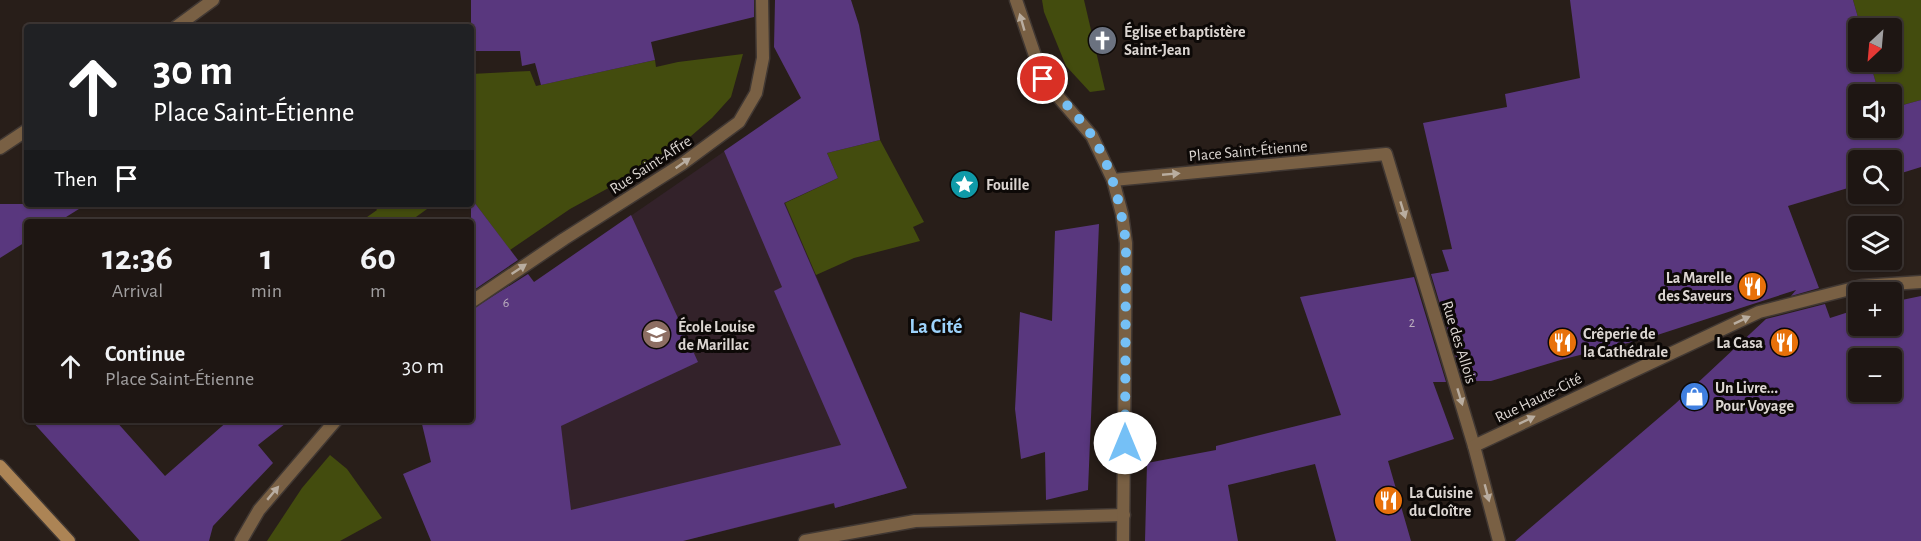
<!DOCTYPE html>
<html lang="en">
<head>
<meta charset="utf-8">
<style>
  :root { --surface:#1e1613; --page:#261f1c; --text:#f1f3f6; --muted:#a19fa0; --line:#3c3533 }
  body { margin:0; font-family:"Alegreya Sans",sans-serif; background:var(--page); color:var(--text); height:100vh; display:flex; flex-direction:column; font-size:22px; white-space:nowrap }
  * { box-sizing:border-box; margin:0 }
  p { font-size:20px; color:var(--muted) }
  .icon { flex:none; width:33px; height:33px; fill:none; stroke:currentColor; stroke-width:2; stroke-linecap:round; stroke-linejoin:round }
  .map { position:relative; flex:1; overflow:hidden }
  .drawer { position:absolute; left:24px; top:219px; width:450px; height:204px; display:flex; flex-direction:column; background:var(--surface); border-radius:6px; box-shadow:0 2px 4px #0004,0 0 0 2px var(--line) }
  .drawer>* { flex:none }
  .banner { position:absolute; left:24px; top:24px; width:450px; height:183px; border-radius:6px; box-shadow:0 2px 4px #0004,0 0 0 2px var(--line); background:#202124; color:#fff; overflow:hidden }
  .needle { width:39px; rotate:206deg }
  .controls { position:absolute; left:1848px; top:18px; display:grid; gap:12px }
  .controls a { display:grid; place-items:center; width:54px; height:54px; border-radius:6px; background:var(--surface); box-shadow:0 2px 4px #0004,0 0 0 2px var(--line); font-size:30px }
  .pin { position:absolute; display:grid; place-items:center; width:51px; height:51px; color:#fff; margin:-26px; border:3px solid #fff; border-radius:50%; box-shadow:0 2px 6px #0007 }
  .me { position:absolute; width:66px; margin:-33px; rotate:0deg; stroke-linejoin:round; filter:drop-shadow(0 0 4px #0008) }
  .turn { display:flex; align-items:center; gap:21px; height:126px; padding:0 30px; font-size:27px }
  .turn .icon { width:78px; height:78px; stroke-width:2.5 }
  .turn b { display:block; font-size:42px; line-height:51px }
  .then { display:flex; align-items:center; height:57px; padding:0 30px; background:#0003; gap:12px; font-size:22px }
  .eta { display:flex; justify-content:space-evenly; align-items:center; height:102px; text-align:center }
  .eta b { font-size:36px; font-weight:700; line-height:42px }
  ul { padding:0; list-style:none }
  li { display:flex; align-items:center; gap:18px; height:90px; padding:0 30px }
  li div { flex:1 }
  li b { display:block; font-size:22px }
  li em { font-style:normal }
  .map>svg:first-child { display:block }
</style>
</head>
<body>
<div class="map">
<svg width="1921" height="541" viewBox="0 0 1921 541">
  <rect width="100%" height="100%" fill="#281e19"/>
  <polygon fill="#33222a" points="764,124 785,203 907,488 835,508 833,504 683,541 507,541 471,326"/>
  <g fill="#434c0e">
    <polygon points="1042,0 1084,0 1105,90 1090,92 1066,66 1044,12"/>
    <polygon points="1853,0 1921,0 1921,100 1892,108 1892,94 1879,94 1870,62 1892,62 1892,28 1861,28"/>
    <polygon points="743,54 731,97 712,118 669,155 570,209 510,250 471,198 471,74 530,71 536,86 655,60 656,67 678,62"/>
    <polygon points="880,140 924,222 913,227 920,241 854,258 816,275 785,203 838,178 827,153"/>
    <polygon points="373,204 434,204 409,222 360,222 377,210"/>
    <polygon points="330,455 347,469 382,518 340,541 267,541 302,488"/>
  </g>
  <g fill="#59377e" fill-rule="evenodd">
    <polygon points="471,0 754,0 754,17 651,42 655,60 541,85 535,63 522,66 520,51 471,51"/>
    <polygon points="775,0 851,0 859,25 880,140 827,153 838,178 784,203 907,488 835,508 834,503 683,541 431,541 403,474 431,462 421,420 471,420 471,310 528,274 534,282 631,215 698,362 561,426 571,510 841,445 774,291 782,287 724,151 801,98 774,47"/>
    <polygon points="1570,0 1853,0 1861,28 1858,28 1858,62 1870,62 1879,94 1858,94 1858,128 1892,128 1892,108 1921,100 1921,167 1892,176 1892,160 1858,160 1858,185 1788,206 1819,288 1791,296 1796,290 1648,338 1564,359 1491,381 1463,381 1431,274 1449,271 1442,250 1452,249 1423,123 1507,107 1505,94 1580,78"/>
    <polygon points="471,198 518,260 471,292"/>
    <polygon points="0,204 87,204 58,222 27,222 27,241 0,258"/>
    <polygon points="1099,224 1088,490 1046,500 1045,452 1021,459 1015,409 1020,312 1052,321 1055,231"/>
    <polygon points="1414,277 1446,382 1433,382 1454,439 1388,461 1411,541 1336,541 1315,464 1228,485 1238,541 1145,541 1147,463 1216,450 1216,446 1341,415 1300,297"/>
    <path d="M 1921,296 L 1921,541 L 1515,541 L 1675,404 L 1766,319 L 1825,304 L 1830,318 L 1858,309 L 1858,326 L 1892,326 L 1892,302 ZM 1858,358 L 1892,358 L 1892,392 L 1858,392 Z"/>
    <polygon points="31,420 115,420 165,476 229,420 290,420 258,445 273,463 213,526 209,541 140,541"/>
  </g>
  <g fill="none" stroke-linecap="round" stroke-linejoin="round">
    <defs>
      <polyline id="service" points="805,541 915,521 1124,515"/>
      <g id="pedestrian">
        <polyline points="1113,180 1386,154 1474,446 1499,541"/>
        <polyline points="1474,446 1759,312 1862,286 1921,282"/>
      </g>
      <g id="minor">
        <polyline points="1016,0 1043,79 1092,136 1113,180 1122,214 1126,243 1123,541"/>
        <polyline points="176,27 213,0"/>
        <polyline points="0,148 27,130"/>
        <polyline points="471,302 564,239 682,164 739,122 756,93 763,58 762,0"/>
        <polyline points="241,541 259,510 336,420"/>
      </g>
      <polyline id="secondary" points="0,466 69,541"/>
    </defs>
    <use href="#service" stroke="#413833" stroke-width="15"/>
    <use href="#pedestrian" stroke="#413833" stroke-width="15"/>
    <use href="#minor" stroke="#413833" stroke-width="15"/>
    <use href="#secondary" stroke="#413833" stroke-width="15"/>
    <use href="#service" stroke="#796044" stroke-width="12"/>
    <use href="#pedestrian" stroke="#796044" stroke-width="12"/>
    <use href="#minor" stroke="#796044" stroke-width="12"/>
    <use href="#secondary" stroke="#ac8455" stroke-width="12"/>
  </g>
  <defs><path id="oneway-solid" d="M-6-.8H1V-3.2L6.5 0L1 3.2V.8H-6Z" transform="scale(1.5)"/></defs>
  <g fill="#b9ada0">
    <use href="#oneway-solid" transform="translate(1022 22) rotate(-106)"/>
    <use href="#oneway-solid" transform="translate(683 163) rotate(-35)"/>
    <use href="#oneway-solid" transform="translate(1171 174) rotate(-5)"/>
    <use href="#oneway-solid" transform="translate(1403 210) rotate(73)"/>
    <use href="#oneway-solid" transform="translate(519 269) rotate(-34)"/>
    <use href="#oneway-solid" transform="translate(1742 320) rotate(-25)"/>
    <use href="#oneway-solid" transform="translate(1460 397) rotate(73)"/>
    <use href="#oneway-solid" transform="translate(1527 420) rotate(-26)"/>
    <use href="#oneway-solid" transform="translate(273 493) rotate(-50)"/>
    <use href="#oneway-solid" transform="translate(1487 493) rotate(75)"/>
  </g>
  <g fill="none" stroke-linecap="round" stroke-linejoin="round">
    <path stroke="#75c0f6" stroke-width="10" stroke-dasharray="0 18" d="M 1043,79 C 1059,97 1078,115 1092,136 C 1112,167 1121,206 1126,243 L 1125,443"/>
  </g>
  <defs>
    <symbol id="church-disc" viewBox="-11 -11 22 22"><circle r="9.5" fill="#6b7280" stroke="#0d0907"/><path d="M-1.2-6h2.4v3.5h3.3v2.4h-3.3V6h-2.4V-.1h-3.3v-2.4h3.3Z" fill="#fff"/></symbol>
    <symbol id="sight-disc" viewBox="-11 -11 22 22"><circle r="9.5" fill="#0f9aa8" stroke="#0d0907"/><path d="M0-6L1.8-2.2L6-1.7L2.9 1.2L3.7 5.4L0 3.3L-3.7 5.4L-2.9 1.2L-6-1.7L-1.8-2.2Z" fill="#fff"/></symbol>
    <symbol id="restaurant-disc" viewBox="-11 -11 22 22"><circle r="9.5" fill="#e8710a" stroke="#0d0907"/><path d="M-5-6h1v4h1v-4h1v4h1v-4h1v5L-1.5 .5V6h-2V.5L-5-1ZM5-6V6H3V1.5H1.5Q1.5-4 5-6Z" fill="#fff"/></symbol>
    <symbol id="school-disc" viewBox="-11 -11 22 22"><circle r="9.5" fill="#8d6e63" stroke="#0d0907"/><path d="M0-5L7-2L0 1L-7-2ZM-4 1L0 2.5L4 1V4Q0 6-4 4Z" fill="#fff"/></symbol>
    <symbol id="shop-disc" viewBox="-11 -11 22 22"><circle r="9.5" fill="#3f7fe0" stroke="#0d0907"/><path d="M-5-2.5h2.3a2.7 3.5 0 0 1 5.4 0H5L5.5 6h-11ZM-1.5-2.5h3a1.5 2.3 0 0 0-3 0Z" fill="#fff"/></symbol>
  </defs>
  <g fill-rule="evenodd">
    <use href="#church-disc" x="1086" y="24" width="33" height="33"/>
    <use href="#sight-disc" x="948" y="168" width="33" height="33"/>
    <use href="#restaurant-disc" x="1736" y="270" width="33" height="33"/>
    <use href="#school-disc" x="640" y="318" width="33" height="33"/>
    <use href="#restaurant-disc" x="1546" y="326" width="33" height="33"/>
    <use href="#restaurant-disc" x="1768" y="326" width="33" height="33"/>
    <use href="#shop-disc" x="1678" y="380" width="33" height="33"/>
    <use href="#restaurant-disc" x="1372" y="484" width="33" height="33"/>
  </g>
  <g text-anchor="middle" stroke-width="6" stroke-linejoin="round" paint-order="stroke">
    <g font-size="14" fill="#bbaebd">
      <text x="506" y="307">6</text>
      <text x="1412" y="327">2</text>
    </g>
    <g font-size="16" font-weight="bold" fill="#dcd6d2" stroke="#0d0907" text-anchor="start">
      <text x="1124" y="37">Église et baptistère<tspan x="1124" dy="18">Saint-Jean</tspan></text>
      <text x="986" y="190">Fouille</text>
      <text x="1732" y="283" text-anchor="end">La Marelle<tspan x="1732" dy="18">des Saveurs</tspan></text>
      <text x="678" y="332">École Louise<tspan x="678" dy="18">de Marillac</tspan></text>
      <text x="1583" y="339">Crêperie de<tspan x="1583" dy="18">la Cathédrale</tspan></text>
      <text x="1763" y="348" text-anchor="end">La Casa</text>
      <text x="1715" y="393">Un Livre...<tspan x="1715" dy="18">Pour Voyage</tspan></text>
      <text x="1409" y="498">La Cuisine<tspan x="1409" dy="18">du Cloître</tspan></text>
    </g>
    <g font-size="16" fill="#dcd6d2" stroke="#0d0907">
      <text transform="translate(1248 150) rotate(-5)" y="6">Place Saint-Étienne</text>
      <text transform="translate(650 164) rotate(-33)" y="6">Rue Saint-Affre</text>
      <text transform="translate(1460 342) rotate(73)" y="6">Rue des Allois</text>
      <text transform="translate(1538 397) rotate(-26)" y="6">Rue Haute-Cité</text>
    </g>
    <g font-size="20" font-weight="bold" fill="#9dd3fc" stroke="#0d0907">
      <text x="936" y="333">La Cité</text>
    </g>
  </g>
</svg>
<div class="controls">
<a><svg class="needle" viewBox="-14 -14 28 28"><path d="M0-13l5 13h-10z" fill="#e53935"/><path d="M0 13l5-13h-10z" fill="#a19fa0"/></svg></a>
<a><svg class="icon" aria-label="sound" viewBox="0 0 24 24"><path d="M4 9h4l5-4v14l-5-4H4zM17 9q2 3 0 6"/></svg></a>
<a><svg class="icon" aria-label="search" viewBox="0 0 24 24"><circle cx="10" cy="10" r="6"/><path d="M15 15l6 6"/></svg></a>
<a><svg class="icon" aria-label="layers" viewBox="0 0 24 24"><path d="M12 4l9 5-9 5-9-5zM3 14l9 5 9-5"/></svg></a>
<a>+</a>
<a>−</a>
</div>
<div class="pin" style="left:1043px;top:79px;background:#d93025"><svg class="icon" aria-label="arrive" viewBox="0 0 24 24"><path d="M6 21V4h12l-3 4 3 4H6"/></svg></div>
<svg class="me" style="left:1125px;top:443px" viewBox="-20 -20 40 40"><circle r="19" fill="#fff"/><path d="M0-13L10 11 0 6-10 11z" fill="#75c0f6"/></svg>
<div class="banner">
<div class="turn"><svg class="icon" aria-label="ahead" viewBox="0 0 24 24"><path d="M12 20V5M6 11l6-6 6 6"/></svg><div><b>30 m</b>Place Saint-Étienne</div></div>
<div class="then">Then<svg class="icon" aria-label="arrive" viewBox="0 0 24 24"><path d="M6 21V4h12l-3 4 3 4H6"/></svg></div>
</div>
<section class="drawer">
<div class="eta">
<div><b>12:36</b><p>Arrival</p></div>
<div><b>1</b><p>min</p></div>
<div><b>60</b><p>m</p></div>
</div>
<ul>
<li><svg class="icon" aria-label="ahead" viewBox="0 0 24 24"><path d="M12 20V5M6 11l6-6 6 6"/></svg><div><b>Continue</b><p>Place Saint-Étienne</p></div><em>30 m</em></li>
</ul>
</section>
</div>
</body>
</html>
